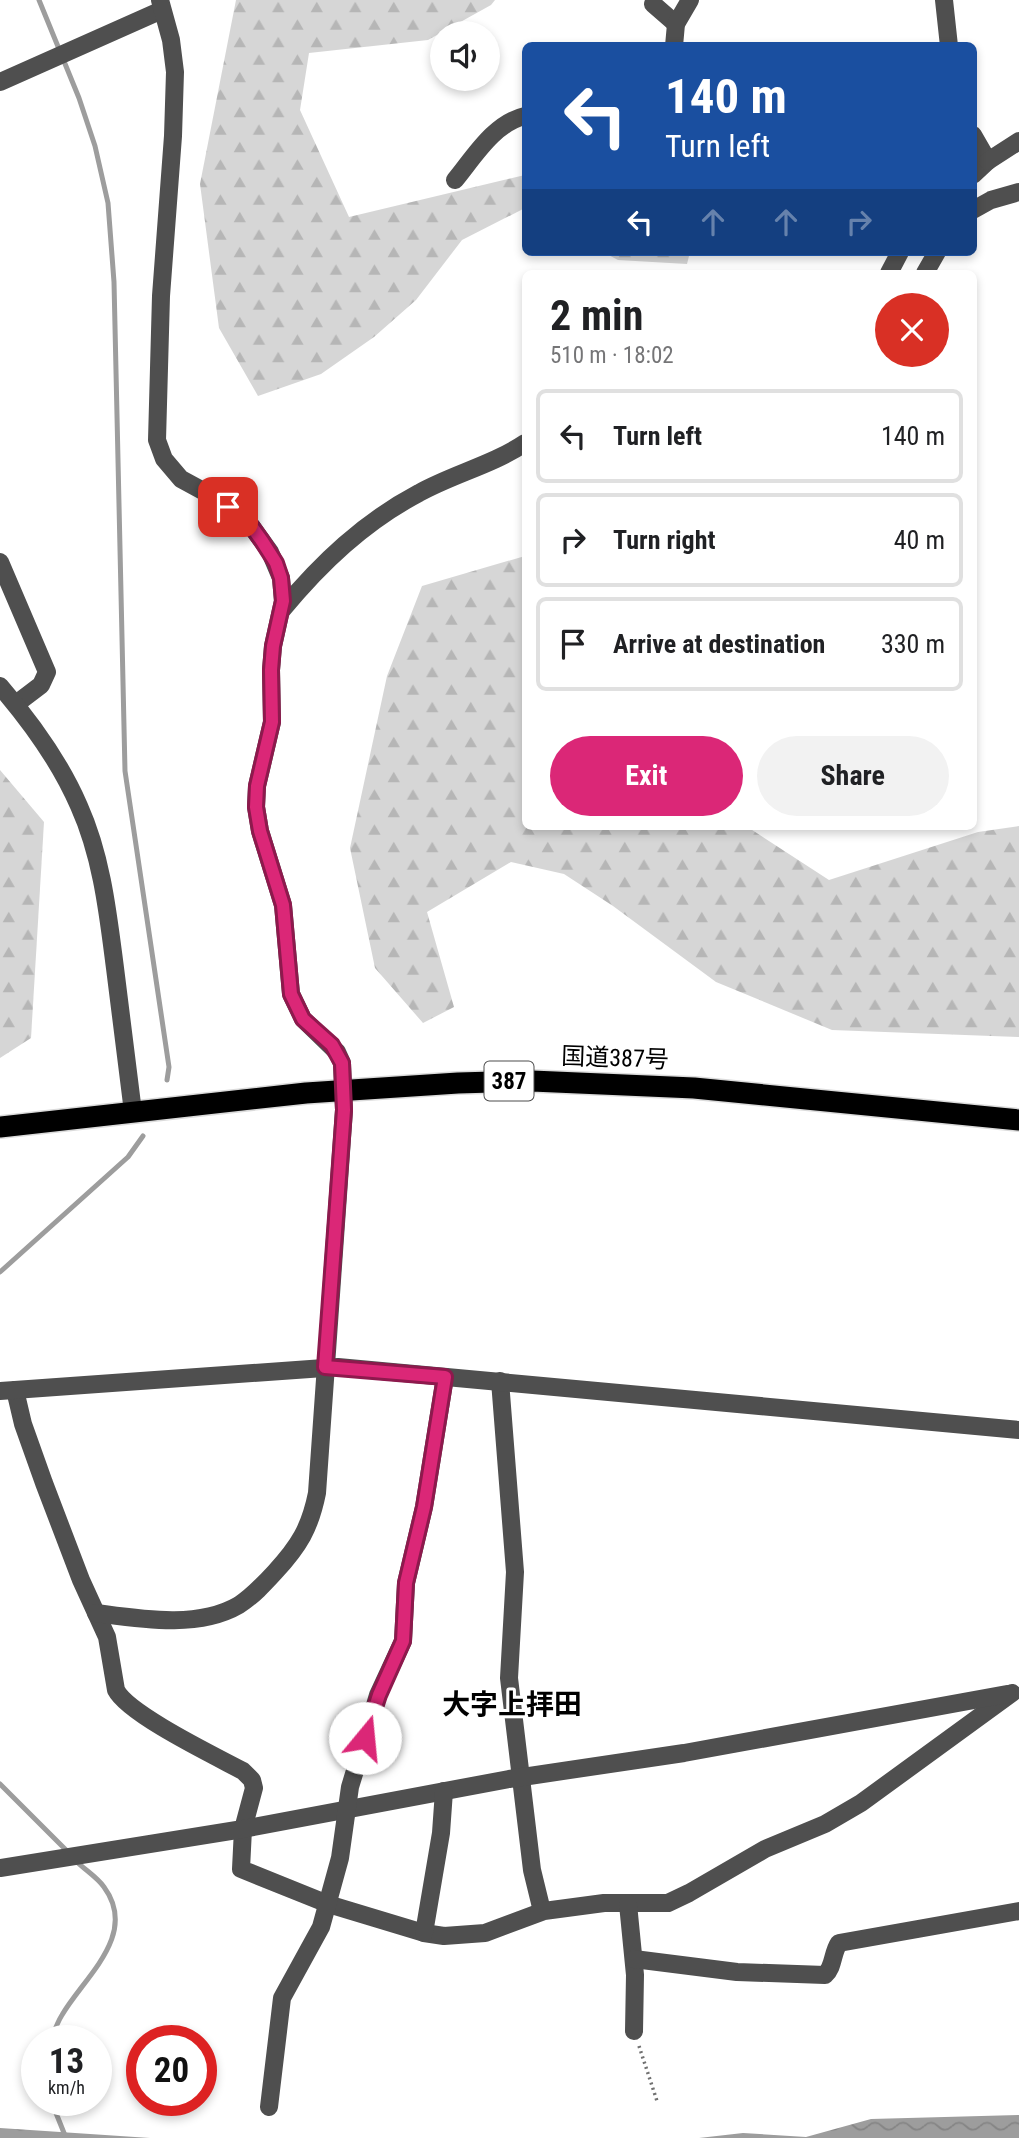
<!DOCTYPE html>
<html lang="en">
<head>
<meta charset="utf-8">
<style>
  :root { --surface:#fff; --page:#f2f2f2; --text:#202124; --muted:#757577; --line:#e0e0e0; --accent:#db2777 }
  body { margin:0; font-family:"Roboto Condensed","Noto Sans JP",sans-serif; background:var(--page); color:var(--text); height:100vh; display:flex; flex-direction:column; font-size:26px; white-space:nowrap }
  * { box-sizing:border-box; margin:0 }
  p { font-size:23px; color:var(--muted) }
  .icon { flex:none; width:38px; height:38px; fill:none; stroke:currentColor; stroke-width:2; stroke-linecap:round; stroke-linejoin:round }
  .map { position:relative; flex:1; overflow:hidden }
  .details { position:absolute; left:522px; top:270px; width:455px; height:560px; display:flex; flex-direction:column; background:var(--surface); border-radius:10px; box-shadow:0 4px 10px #0003 }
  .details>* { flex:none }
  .hud { position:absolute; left:522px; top:42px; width:455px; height:214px; border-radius:10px; box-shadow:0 4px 10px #0003; background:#1a4fa0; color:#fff; overflow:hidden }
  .controls { position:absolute; left:430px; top:21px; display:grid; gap:14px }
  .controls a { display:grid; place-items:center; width:70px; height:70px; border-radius:50%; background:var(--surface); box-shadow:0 4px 10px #0003; font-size:35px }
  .speed { position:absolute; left:21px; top:2025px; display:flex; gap:14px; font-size:35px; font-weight:700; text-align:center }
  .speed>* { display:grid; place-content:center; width:91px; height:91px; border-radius:50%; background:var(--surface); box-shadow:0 4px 10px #0003; line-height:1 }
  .speed small { font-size:18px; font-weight:400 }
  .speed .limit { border:10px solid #d22; background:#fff; color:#111 }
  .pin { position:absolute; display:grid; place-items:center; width:60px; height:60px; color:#fff; margin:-30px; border-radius:14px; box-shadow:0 4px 10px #0006 }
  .me { position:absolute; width:77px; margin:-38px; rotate:17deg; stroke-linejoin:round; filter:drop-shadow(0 0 5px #0008) }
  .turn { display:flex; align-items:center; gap:24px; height:147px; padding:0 28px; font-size:32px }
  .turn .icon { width:91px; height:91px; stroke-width:2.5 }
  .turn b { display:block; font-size:49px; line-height:60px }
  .lanes { display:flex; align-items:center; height:66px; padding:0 28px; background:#0003; justify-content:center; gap:35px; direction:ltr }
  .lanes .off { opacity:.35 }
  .round { display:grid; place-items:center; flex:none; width:74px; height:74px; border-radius:37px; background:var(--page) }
  .head { display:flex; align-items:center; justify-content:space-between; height:119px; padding:0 28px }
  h1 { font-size:42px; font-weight:700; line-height:52px }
  .cta { display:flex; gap:14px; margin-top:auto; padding:14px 28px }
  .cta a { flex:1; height:80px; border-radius:42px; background:var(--accent); color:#fff; font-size:28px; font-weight:700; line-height:80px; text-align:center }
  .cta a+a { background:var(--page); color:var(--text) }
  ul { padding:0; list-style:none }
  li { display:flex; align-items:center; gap:21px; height:94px; margin:0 14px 10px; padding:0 14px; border:4px solid var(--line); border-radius:10px }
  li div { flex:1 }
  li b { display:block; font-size:26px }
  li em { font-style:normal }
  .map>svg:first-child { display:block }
</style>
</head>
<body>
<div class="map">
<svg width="1019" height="2138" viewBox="0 0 1019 2138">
  <defs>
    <pattern id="forest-firs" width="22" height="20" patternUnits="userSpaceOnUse" patternTransform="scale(1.75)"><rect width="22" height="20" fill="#d6d6d6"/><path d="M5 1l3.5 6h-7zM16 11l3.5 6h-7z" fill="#b6b6b6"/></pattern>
    <pattern id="water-waves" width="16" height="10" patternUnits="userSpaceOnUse" patternTransform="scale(1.75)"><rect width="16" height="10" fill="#9d9d9d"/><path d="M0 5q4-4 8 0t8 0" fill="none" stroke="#858585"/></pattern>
  </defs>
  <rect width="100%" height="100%" fill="#fff"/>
  <g fill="url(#forest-firs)">
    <polygon points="236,0 495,0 491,5 428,40 309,53 300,110 349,217 525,175 525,208 462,240 416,300 374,337 321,374 258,396 219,328 200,184"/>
    <polygon points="603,252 690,252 687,264 618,260"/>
    <polygon points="525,556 525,826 746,826 829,880 978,832 1019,826 1019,1037 832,1030 716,982 613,906 564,874 511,862 427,912 454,1007 423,1023 375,968 350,848 387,676 422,586"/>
    <polygon points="0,770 44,822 31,1038 0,1058"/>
  </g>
  <g fill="url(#water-waves)">
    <polygon points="1019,2115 1019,2138 699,2138 743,2133 806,2137 871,2119"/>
    <polygon points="0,2128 150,2138 0,2138"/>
  </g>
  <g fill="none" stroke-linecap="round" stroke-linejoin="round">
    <g stroke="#9d9d9d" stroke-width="5">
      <polyline points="39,0 79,98 95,146 108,203 114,282 125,771 169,1067 167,1080"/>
      <polyline points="0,1272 128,1157 143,1136"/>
      <polyline points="0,1784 70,1854"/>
      <path d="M 51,2040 C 54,2032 57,2023 62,2015 C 84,1977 139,1935 104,1887 C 97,1877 85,1870 76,1861"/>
      <polyline points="53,2100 56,2113 66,2138"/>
    </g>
    <defs>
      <polyline id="highway" points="0,1127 306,1093 458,1083 532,1081 694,1088 1019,1120"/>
    </defs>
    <use href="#highway" stroke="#dbdbdb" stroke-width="24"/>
    <polyline stroke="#717171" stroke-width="3.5" stroke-dasharray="2 3.5" stroke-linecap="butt" points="639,2046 657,2101"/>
    <g stroke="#4f4f4f" stroke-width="18">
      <polyline points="944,0 949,46"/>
      <polyline points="653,4 676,24"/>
      <polyline points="674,46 676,24 690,0"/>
      <polyline points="0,82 162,10"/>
      <polyline points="973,135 988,161 973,175"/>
      <polyline points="988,161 1019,141"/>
      <path d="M 455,180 C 474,157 494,123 525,116"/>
      <polyline points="973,210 991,200 1019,192"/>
      <polyline points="889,273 900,252"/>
      <polyline points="925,273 937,252"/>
      <polyline points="0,562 47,672 41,685 16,704"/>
      <path d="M 282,610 C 321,563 364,522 419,493 C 453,474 492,465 525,443"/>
      <path d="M 0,686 C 31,722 60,762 79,806 C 102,857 108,914 115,968 C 121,1016 127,1064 133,1112"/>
      <polyline points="500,1381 515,1572 509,1678 532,1870 542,1911"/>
      <path d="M 15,1390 L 23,1424 L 44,1483 L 81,1580 L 107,1637 L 116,1690 C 128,1714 215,1756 243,1771 L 252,1780 L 254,1788 L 243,1829 L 241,1869 L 328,1904 L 424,1933 L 444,1936 L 485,1933 L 544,1911 L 604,1903 L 668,1903 L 689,1893 L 765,1849 L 825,1824 L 861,1803 L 1012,1693"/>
      <polyline points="0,1391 338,1367 1019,1430"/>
      <path d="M 96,1613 C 141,1619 198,1629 239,1605 C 253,1596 264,1584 275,1572 C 299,1546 310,1528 317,1493 L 344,1110 L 342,1063 L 337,1052 L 303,1019 L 291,994 L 283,905 L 260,831 L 256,807 L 257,786 L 272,722 L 271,670 L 273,646 L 283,601 L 281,578 L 270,552 L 252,527 L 216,498 L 181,479 L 164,459 L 157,440 L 161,296 L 173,136 L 175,72 L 171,40 L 160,0"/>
      <polyline points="0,1868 243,1829 509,1779 684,1753 1007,1694"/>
      <polyline points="628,1904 635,1975 634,2031"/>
      <polyline points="424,1933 441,1833 444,1791"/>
      <path d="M 634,1959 L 737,1972 L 825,1975 C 834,1967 832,1953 839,1943 L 1019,1911"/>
      <polyline points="269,2107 282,1998 321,1927 340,1858 350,1787 378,1695 403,1641 406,1583 424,1507 445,1377"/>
    </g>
    <use href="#highway" stroke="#000" stroke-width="21"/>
  </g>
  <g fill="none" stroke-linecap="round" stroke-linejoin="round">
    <defs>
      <polyline id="route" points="228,507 252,527 262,541 276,563 281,578 283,601 273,646 271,670 272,722 257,786 256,807 260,831 283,905 291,994 303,1019 332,1045 342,1063 344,1110 325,1367 445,1377 424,1507 406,1583 403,1641 379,1695 365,1738"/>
    </defs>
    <use href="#route" stroke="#8e194d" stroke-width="18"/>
    <use href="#route" stroke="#db2777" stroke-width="12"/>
  </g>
  <g text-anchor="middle" stroke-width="6" stroke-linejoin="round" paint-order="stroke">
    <rect fill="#fff" stroke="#4c4c4c" stroke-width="2" x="484.5" y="1061.5" width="49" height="39" rx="5"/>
    <g font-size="23" font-weight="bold" fill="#000">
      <text x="509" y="1089">387</text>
    </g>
    <g font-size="24" fill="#000" stroke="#fff">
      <text transform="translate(615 1058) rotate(2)" y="8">国道387号</text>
    </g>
    <g font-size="28" font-weight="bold" fill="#000" stroke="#fff">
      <text x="512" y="1714">大字上拝田</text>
    </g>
  </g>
</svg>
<div class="controls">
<a><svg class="icon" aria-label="sound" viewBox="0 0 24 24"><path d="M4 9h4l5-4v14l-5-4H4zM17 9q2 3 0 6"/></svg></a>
</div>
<div class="speed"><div>13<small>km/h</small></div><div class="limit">20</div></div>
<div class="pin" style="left:228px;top:507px;background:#d93025"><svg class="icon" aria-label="arrive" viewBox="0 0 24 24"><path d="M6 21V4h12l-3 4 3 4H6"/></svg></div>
<svg class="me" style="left:365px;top:1738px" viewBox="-20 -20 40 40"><circle r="19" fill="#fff"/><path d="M0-13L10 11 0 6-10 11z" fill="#db2777"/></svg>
<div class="hud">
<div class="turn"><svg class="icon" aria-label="left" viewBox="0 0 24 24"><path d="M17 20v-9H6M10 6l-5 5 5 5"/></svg><div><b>140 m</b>Turn left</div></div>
<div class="lanes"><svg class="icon" aria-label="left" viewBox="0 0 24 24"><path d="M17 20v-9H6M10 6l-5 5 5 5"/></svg><svg class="icon off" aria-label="ahead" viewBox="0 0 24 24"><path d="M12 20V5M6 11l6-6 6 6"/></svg><svg class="icon off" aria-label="ahead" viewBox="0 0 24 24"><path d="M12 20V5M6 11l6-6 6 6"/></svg><svg class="icon off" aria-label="right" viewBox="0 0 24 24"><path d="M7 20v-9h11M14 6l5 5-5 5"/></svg></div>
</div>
<section class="details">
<div class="head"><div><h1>2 min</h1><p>510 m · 18:02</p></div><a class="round" style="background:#d93025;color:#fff"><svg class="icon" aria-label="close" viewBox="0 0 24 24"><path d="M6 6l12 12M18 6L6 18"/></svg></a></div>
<ul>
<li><svg class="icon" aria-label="left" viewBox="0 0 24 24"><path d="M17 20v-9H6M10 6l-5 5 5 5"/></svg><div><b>Turn left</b></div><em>140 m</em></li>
<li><svg class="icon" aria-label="right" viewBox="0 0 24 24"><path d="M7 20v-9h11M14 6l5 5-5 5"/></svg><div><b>Turn right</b></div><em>40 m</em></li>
<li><svg class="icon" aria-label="arrive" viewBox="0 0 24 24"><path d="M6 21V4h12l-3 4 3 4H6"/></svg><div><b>Arrive at destination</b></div><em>330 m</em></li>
</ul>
<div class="cta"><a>Exit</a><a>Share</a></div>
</section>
</div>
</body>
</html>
